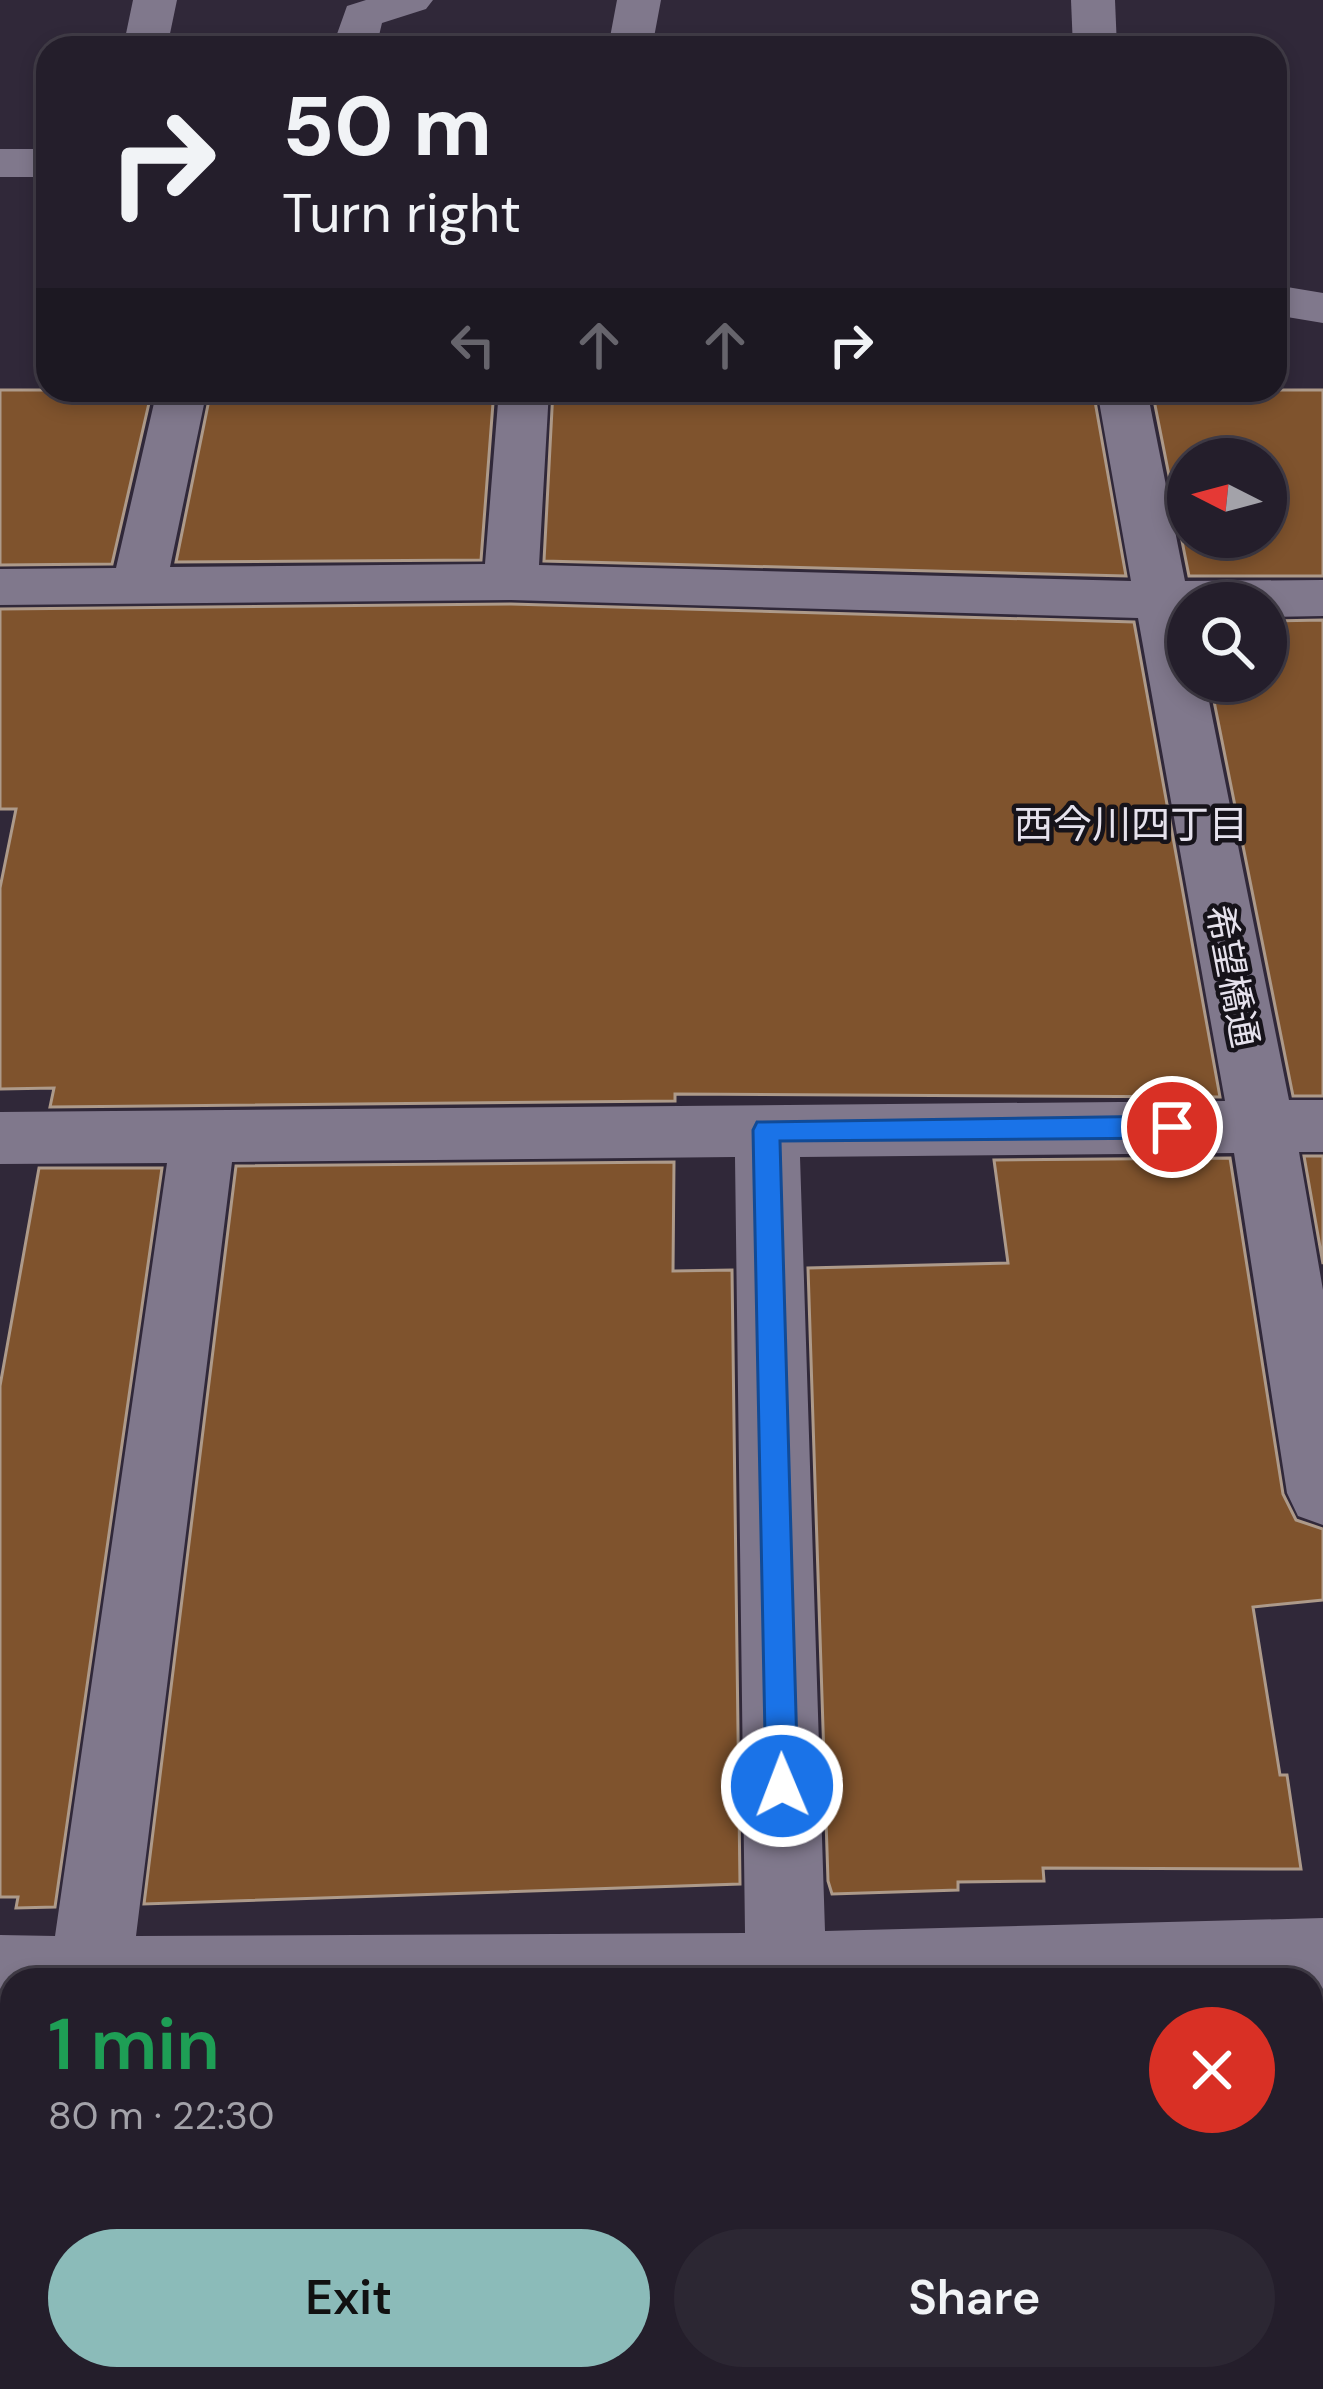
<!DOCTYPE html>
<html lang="en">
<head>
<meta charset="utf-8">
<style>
  :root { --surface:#241e2b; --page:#2c2733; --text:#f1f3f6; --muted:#a3a2a9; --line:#413c47; --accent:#8bbbb9 }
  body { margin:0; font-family:"DM Sans","Noto Sans JP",sans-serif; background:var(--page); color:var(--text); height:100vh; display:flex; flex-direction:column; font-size:45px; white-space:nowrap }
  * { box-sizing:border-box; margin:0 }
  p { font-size:39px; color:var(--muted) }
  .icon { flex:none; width:66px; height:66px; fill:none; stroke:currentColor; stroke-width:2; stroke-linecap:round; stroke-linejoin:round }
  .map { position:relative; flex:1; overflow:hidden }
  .panel { position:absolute; left:0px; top:1968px; width:1323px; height:423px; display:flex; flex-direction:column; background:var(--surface); border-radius:36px 36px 0 0; box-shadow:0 6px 18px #0003,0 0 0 3px var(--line) }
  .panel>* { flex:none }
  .hud { position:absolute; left:36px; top:36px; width:1251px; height:366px; border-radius:36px; box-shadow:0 6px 18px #0003,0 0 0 3px var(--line); background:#241e2b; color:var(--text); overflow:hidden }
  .needle { width:78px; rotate:276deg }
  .tools { position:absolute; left:1167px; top:438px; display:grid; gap:24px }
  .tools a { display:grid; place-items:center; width:120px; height:120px; border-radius:50%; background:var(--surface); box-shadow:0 6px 18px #0003,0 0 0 3px var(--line); font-size:60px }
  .pin { position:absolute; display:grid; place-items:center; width:102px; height:102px; color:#fff; margin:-51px; border:6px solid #fff; border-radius:50%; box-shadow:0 3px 12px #0007 }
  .me { position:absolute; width:132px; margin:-66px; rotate:359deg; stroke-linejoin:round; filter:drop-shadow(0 0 9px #0008) }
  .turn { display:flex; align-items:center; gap:42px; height:252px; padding:0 48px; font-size:54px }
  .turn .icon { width:156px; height:156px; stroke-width:2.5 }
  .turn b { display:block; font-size:84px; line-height:102px }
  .lanes { display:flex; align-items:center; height:114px; padding:0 48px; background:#0003; justify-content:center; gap:60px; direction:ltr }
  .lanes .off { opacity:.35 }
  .round { display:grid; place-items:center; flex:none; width:126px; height:126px; border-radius:63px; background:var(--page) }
  .headline { display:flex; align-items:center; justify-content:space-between; height:204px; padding:0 48px }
  h1 { font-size:72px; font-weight:600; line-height:90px; color:#1e9e55 }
  .action { display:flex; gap:24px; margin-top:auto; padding:24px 48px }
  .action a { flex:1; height:138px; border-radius:72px; background:var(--accent); color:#111; font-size:48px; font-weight:600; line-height:138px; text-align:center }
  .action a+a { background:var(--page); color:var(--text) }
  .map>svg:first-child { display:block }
</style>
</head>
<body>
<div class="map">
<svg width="1323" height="2389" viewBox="0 0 1323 2389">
  <rect width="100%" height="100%" fill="#302839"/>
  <g fill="#7f532d" stroke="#ad9a8a" stroke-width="3" fill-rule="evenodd">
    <polygon points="0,390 152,390 112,564 0,565"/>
    <polygon points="211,390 494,390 481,560 176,562"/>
    <polygon points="553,390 1093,390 1126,576 544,561"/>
    <path d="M 1152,390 L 1323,390 L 1323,576 L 1189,576 ZM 1188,459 L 1266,459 L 1266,537 L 1188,537 Z"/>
    <polygon points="511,604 1134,622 1220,1097 675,1094 675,1101 50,1107 54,1088 0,1089 0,888 16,809 0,809 0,609"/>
    <polygon points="1323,620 1323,1096 1293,1096 1210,681 1266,681 1266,621"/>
    <polygon points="1304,1156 1323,1156 1323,1264"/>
    <polygon points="1230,1158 1283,1494 1296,1520 1323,1529 1323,1600 1253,1607 1280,1775 1287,1775 1301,1869 1043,1868 1044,1881 958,1882 958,1890 832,1894 828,1881 808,1268 1008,1263 994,1160"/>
    <polygon points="674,1162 673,1271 732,1270 740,1884 144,1904 236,1166"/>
    <polygon points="39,1168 162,1168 55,1907 16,1908 18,1897 0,1897 0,1386"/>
  </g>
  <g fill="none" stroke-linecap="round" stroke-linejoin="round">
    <g fill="#80788c" fill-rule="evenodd">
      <polygon points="133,0 177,0 167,48 123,48"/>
      <polygon points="366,0 433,0 426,9 382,23 376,48 332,48 347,6"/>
      <polygon points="617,0 661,0 652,48 608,48"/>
      <polygon points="1071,0 1115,0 1117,48 1073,48"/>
      <rect x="0" y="149" width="48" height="28"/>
      <polygon points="1275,285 1323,293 1323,323 1275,315"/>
      <path d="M 157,390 L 207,390 L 170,567 L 485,564 L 499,390 L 549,390 L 539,565 L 1131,581 L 1097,390 L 1147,390 L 1185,581 L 1323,580 L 1323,616 L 1266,617 L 1266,603 L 1188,603 L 1188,681 L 1205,681 L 1289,1100 L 1323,1100 L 1323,1152 L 1299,1152 L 1323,1290 L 1323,1525 L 1298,1516 L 1287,1493 L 1234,1153 L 800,1157 L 825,1931 L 1323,1918 L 1323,1998 L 1311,1999 L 1311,1980 L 12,1980 L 12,2017 L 0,2017 L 0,1935 L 55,1936 L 167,1163 L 0,1164 L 0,1112 L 1225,1101 L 1138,618 L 511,600 L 0,605 L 0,569 L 116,568 ZM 735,1157 L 745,1933 L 136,1936 L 232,1162 Z"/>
      <polygon points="136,2379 224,2379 223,2389 135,2389"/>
    </g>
  </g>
  <polygon fill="#1a73e8" stroke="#114b97" stroke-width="3" points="1172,1116 1185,1127 1172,1138 780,1141 798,1786 793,1797 782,1801 770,1797 766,1786 753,1130 757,1122"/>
  <g text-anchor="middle" stroke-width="9" stroke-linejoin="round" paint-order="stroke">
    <g font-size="36" fill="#e6e2ed" stroke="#16131a">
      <text transform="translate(1233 976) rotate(79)" y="13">希望橋通</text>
    </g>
    <g font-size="39" fill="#e6e2ed" stroke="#16131a">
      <text x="1131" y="838">西今川四丁目</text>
    </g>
  </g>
</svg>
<div class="tools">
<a><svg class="needle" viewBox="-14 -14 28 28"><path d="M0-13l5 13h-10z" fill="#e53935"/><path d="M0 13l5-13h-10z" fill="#a3a2a9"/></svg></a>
<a><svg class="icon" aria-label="search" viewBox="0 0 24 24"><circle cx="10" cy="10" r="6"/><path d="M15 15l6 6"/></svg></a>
</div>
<div class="pin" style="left:1172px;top:1127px;background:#d93025"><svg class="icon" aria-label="arrive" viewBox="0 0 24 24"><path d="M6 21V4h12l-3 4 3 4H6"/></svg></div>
<svg class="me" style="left:782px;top:1786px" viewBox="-20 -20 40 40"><circle r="17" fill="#1a73e8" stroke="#fff" stroke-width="3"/><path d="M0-11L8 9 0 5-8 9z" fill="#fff"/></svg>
<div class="hud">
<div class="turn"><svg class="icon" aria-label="right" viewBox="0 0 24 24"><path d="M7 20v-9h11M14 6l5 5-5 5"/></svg><div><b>50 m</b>Turn right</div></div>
<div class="lanes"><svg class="icon off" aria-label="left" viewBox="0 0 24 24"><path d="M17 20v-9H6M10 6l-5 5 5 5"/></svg><svg class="icon off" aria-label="ahead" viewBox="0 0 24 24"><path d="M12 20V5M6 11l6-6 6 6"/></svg><svg class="icon off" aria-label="ahead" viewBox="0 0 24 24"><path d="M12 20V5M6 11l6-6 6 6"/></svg><svg class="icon" aria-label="right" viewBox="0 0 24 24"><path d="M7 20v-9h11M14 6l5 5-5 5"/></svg></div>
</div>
<section class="panel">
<div class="headline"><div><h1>1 min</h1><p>80 m · 22:30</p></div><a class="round" style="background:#d93025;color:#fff"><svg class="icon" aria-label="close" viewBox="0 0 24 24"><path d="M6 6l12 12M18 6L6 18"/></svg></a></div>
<div class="action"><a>Exit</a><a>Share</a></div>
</section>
</div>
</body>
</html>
